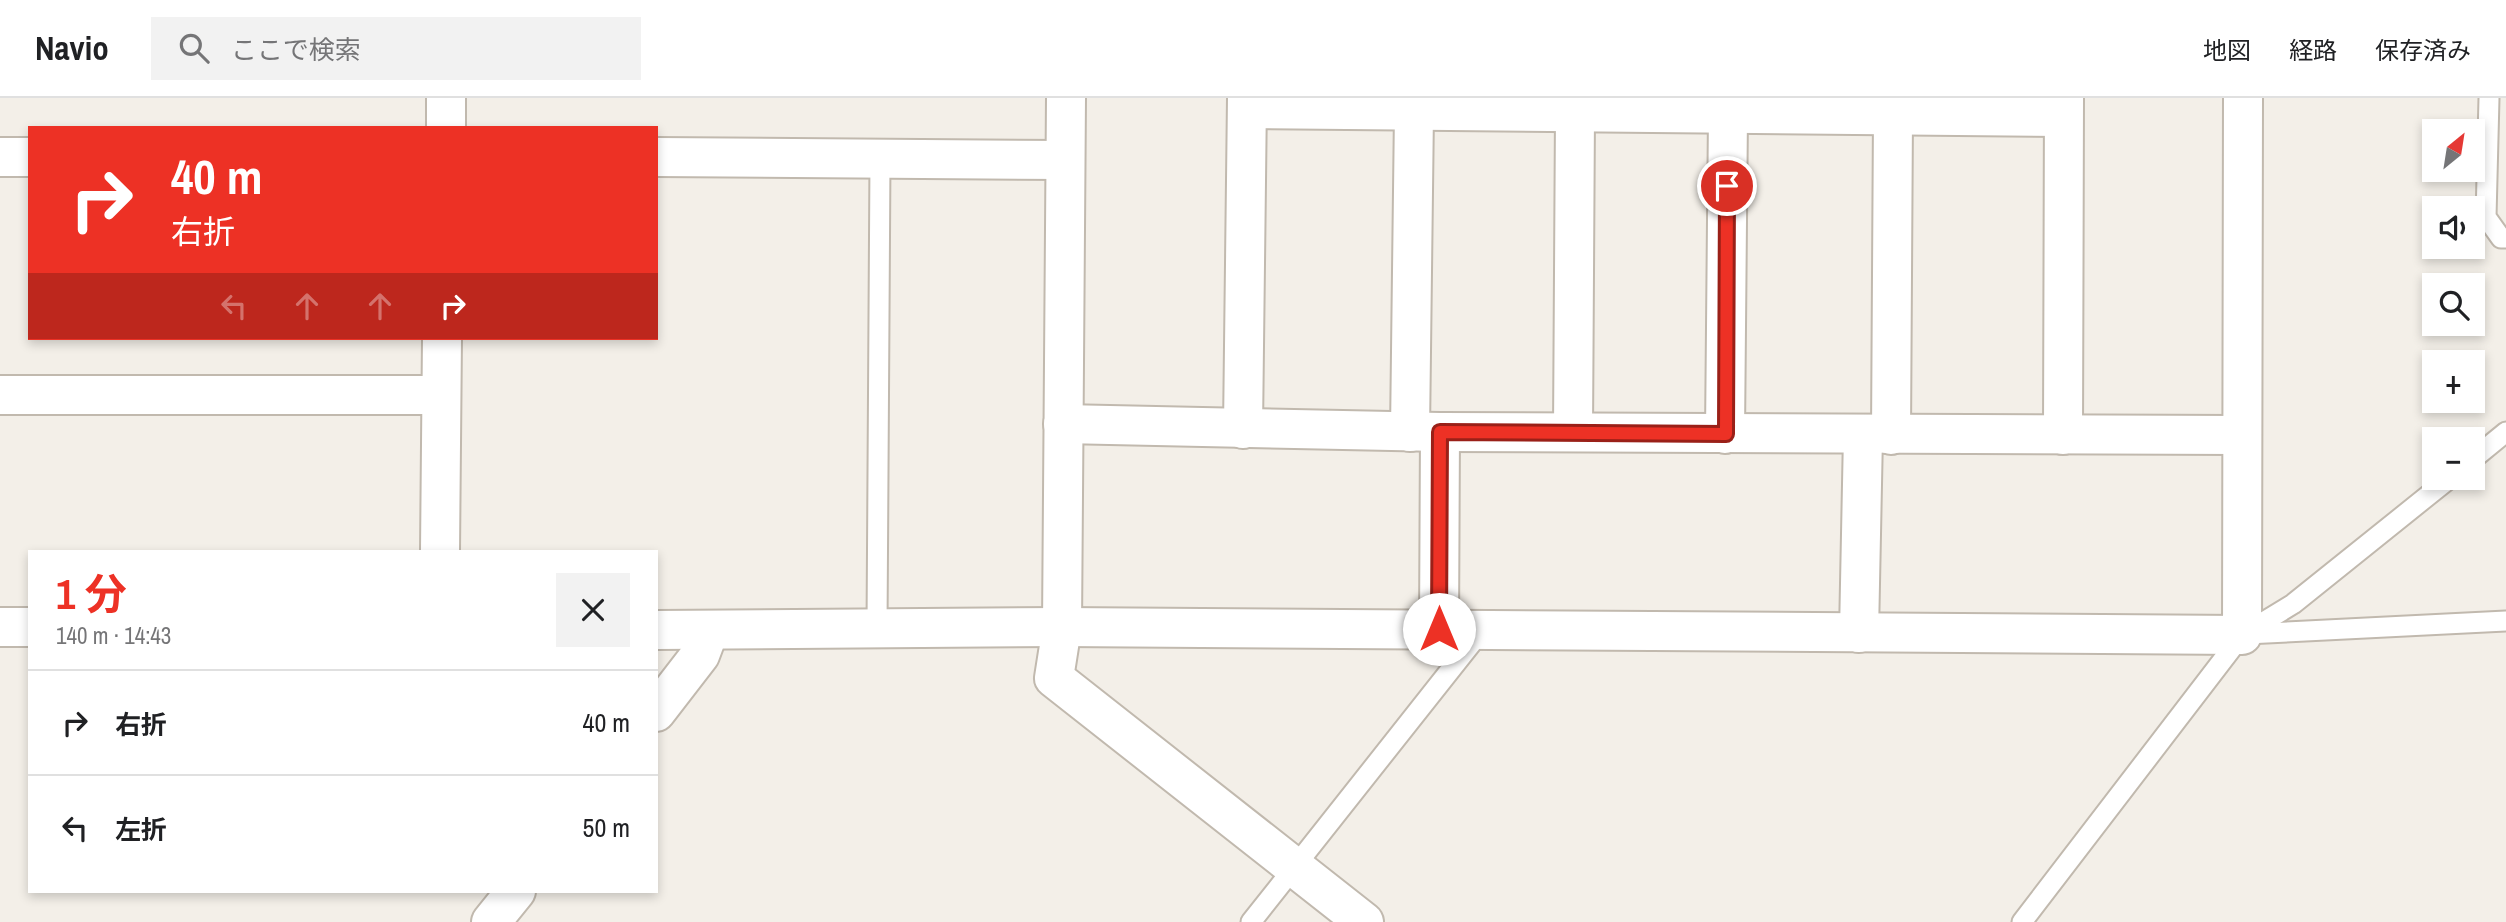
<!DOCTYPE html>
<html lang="ja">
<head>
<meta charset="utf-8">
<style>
  :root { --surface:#fff; --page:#f2f2f2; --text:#202124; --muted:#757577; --line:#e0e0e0; --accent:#ed3125 }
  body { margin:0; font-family:"Archivo Narrow","Noto Sans JP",sans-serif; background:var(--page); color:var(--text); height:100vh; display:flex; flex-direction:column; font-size:26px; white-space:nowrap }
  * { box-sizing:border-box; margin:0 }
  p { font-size:23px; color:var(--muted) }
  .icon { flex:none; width:38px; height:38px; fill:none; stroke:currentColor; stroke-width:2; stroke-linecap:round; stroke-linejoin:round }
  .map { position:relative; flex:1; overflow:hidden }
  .side { position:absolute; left:28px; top:452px; width:630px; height:343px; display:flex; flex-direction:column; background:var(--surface); border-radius:0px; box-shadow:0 4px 10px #0003 }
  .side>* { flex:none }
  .hud { position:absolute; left:28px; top:28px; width:630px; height:214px; border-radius:0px; box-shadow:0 4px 10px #0003; background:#ed3125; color:#fff; overflow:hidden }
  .needle { width:46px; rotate:30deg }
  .controls { position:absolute; left:2422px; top:21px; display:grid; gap:14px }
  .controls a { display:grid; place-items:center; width:63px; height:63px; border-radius:0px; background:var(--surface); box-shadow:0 4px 10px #0003; font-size:35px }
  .pin { position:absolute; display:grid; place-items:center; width:60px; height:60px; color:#fff; margin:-30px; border:4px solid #fff; border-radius:50%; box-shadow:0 2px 7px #0007 }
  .me { position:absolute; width:77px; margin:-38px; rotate:0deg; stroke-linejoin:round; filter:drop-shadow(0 0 5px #0008) }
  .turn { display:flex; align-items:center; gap:24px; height:147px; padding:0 28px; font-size:32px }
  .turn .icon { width:91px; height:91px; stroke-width:2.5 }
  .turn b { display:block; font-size:49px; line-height:60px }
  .lanes { display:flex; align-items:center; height:66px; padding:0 28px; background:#0003; justify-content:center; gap:35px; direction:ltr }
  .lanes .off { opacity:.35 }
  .round { display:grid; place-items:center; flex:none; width:74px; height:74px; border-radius:0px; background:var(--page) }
  .summary { display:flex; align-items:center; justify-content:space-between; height:119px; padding:0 28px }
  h1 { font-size:42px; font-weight:700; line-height:52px; color:var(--accent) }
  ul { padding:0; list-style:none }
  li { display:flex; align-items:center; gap:21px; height:105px; padding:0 28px; border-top:2px solid var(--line) }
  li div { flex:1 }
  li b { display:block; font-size:26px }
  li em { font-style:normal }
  header { display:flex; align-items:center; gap:42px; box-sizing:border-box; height:98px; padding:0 35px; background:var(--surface); border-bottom:2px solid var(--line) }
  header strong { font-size:33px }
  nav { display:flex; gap:38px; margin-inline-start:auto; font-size:24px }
  .search { width:490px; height:63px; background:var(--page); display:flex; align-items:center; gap:18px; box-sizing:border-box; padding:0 24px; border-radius:0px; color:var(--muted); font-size:26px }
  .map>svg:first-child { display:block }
</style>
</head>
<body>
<header>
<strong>Navio</strong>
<div class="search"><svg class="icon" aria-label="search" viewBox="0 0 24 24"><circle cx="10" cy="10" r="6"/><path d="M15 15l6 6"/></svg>ここで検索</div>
<nav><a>地図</a><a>経路</a><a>保存済み</a></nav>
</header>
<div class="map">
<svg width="2506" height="824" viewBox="0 0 2506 824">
  <rect width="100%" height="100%" fill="#f3efe8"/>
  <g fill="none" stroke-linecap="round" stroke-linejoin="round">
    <defs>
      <g id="service">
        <polyline points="2489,0 2486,119 2501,140 2506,140"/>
        <polyline points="2473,361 2506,334"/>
        <polyline points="877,531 880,61"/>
        <polyline points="2246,536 2506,523"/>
        <polyline points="1251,824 1482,532"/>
        <polyline points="2022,824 2242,537 2293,506 2450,380"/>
      </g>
      <g id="minor">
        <polyline points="446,0 446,30"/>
        <polyline points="1066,0 1062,529 1054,580 1364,824"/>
        <polyline points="1247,11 2063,19"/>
        <polyline points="0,59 30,59"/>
        <polyline points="656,59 1065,62"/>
        <polyline points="0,297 441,297"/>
        <polyline points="1063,326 1440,334 2240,337"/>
        <polyline points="1243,331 1247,0"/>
        <polyline points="1410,334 1414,13"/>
        <polyline points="1573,334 1575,15"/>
        <polyline points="1725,336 1728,16"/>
        <polyline points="1891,337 1893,17"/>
        <polyline points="2063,337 2064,0"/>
        <polyline points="440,453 442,240"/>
        <polyline points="0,529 30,529"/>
        <polyline points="1439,531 1440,334"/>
        <polyline points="656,532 1062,529 2242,537 2243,0"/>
        <polyline points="1859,535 1863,337"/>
        <polyline points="656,614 700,557 709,533"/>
        <polyline points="491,824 516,793"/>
      </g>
    </defs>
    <use href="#service" stroke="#c1b9ae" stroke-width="23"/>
    <use href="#minor" stroke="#c1b9ae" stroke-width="42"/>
    <use href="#service" stroke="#fff" stroke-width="19"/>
    <use href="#minor" stroke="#fff" stroke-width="38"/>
  </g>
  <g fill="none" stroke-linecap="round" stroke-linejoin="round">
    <defs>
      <polyline id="route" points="1439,531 1440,334 1726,336 1727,88"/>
    </defs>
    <use href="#route" stroke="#9a2018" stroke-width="18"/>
    <use href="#route" stroke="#ed3125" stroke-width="12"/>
  </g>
</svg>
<div class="controls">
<a><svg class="needle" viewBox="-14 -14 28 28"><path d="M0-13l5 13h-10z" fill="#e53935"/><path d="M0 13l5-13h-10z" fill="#757577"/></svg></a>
<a><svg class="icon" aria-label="sound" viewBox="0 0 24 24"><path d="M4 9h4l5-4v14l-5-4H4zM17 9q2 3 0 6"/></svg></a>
<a><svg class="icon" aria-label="search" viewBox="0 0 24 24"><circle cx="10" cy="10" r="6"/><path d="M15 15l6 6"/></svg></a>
<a>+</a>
<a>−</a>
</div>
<div class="pin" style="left:1727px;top:88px;background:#d93025"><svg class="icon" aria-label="arrive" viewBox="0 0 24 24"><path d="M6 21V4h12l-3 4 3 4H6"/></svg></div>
<svg class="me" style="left:1439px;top:531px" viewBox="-20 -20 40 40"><circle r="19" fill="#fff"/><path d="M0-13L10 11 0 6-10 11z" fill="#ed3125"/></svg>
<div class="hud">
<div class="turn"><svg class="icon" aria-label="right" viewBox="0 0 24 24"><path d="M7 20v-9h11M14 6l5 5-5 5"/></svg><div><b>40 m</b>右折</div></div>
<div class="lanes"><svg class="icon off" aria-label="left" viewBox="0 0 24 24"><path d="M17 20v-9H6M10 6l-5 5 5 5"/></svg><svg class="icon off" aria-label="ahead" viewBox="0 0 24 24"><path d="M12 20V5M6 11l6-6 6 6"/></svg><svg class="icon off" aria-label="ahead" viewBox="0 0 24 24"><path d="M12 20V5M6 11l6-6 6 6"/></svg><svg class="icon" aria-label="right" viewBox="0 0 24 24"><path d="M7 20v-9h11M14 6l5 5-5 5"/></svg></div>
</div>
<section class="side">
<div class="summary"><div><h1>1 分</h1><p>140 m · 14:43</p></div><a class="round"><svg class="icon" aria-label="close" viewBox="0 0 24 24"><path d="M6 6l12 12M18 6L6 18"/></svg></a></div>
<ul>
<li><svg class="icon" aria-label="right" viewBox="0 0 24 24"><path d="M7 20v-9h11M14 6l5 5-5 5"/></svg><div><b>右折</b></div><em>40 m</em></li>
<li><svg class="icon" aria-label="left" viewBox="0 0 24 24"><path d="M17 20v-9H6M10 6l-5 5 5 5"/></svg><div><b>左折</b></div><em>50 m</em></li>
</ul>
</section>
</div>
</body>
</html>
